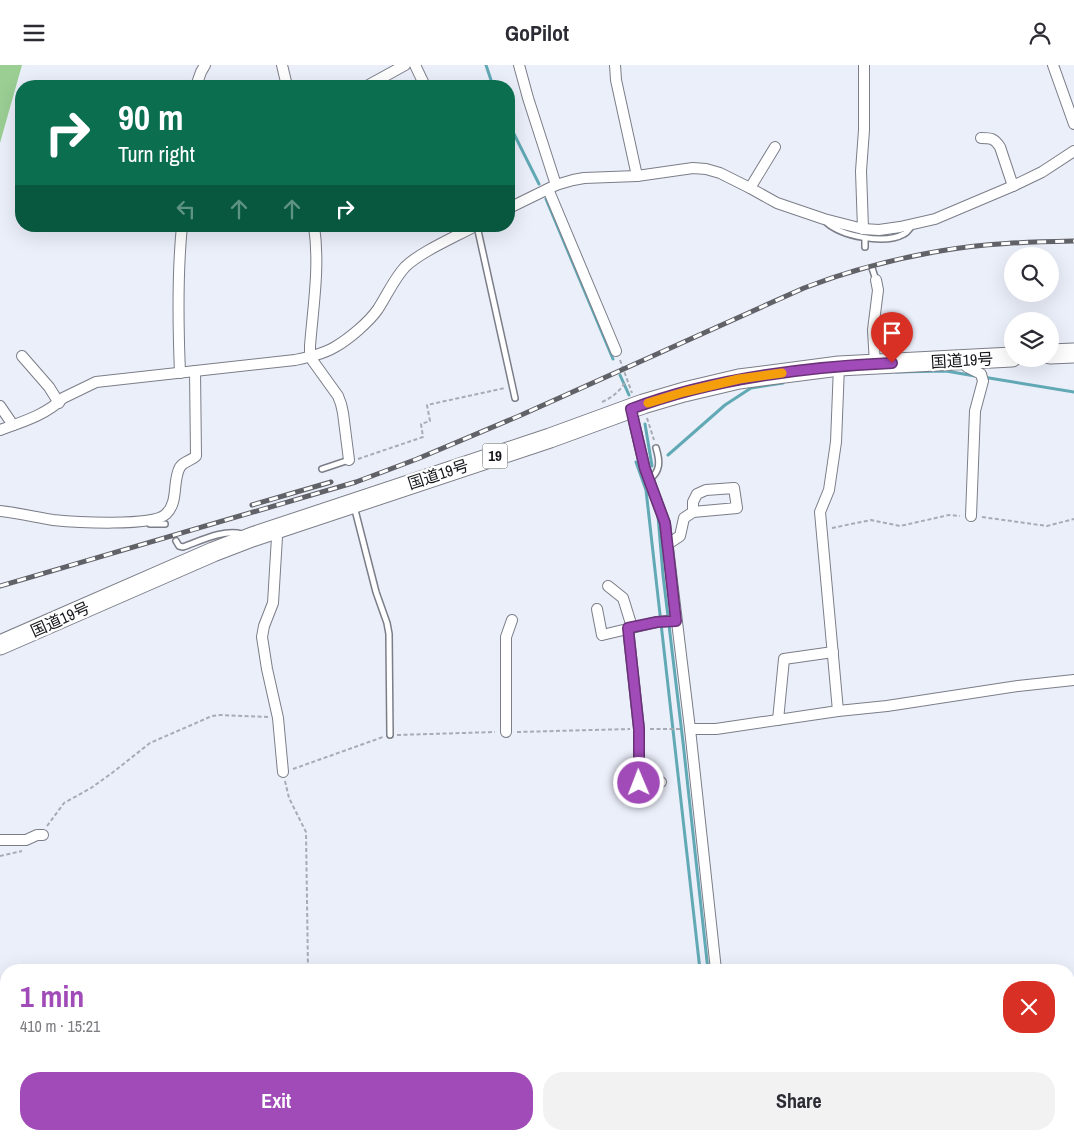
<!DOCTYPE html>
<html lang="en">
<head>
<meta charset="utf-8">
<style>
  :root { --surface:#fff; --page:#f2f2f3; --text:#2b2b33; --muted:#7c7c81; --accent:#a14bb8 }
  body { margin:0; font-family:"Archivo Narrow","Noto Sans JP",sans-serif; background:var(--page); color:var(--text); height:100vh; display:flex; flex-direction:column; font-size:19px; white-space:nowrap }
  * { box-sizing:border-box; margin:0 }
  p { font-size:16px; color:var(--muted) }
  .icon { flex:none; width:28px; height:28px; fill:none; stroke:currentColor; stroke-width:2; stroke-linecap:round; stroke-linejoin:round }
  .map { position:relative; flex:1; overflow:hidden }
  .details { position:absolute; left:0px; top:899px; width:1075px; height:176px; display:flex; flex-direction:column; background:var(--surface); border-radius:20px 20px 0 0; box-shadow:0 5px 20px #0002 }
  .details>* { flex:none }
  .top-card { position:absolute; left:15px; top:15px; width:500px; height:152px; border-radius:20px; box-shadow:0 5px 20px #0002; background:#0b6e4f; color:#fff; overflow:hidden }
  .tools { position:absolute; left:1004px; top:182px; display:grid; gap:10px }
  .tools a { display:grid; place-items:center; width:55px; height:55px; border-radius:50%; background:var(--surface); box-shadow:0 5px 20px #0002; font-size:25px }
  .pin { position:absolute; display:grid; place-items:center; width:42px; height:42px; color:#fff; margin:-51px -21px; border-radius:50% 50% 50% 0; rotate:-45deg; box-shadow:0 0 5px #0007 }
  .pin .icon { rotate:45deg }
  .me { position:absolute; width:55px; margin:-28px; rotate:359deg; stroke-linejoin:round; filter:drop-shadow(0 0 4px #0008) }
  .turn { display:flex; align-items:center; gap:18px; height:105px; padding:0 20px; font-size:22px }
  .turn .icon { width:65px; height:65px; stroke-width:2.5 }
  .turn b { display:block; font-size:35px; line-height:42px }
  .lanes { display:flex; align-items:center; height:48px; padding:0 20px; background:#0003; justify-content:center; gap:25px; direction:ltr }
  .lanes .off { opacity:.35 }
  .round { display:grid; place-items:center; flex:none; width:52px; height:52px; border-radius:20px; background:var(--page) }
  .summary { display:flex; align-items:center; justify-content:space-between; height:85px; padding:0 20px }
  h1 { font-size:30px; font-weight:700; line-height:38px; color:var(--accent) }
  .cta { display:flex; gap:10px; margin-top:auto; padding:10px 20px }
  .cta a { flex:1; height:58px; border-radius:20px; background:var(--accent); color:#fff; font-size:20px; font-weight:700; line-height:58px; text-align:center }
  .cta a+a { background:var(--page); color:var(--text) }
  header { display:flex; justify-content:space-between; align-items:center; height:65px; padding:0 20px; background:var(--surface); font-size:22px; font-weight:700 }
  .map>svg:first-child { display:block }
</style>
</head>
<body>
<header><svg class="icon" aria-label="menu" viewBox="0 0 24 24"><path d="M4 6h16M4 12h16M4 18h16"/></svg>GoPilot<svg class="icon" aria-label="person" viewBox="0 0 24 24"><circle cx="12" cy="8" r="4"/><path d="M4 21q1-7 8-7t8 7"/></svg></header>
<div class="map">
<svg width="1074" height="1074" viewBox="0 0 1074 1074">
  <rect width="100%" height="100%" fill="#ebeffa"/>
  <polygon fill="#9ace93" points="0,0 22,0 0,78"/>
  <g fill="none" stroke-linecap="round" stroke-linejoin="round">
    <g stroke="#61a9b5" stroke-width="3">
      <polyline points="486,0 493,21"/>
      <polyline points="509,59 539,119"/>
      <polyline points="546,134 613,294"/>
      <polyline points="896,307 946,306 975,311"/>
      <polyline points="620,310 629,330"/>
      <polyline points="983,312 1074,327"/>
      <polyline points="645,359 652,401"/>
      <polyline points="668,390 725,340 751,323 783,318"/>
      <polyline points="636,397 646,425 700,905"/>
      <polyline points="658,451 663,510 683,677 708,905"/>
      <polyline points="1069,966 1074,964"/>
      <polyline points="0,1019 6,1019"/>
      <polyline points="0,1037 6,1037"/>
      <polyline points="732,1074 732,1069"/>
    </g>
    <defs>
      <g id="lane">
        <path d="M 826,157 C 841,171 884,180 904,169 C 907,168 909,164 912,161"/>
        <polyline points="477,161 515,333"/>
        <polyline points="865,182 865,173"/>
        <polyline points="872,203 876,215"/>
        <polyline points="322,404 349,395"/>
        <path d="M 649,415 C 661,406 660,396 656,383"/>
        <polyline points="354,441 376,527 387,558 389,569 390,670"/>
        <polyline points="150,459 165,459"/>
        <path d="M 176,476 L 179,481 L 183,482 C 200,476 223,464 242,469"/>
      </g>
      <g id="street">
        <polyline points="282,0 287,21"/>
        <polyline points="415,0 425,21"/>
        <polyline points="519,0 528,33 556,120"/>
        <polyline points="615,0 616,15 637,111"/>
        <polyline points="1053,0 1074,59"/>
        <polyline points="196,21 201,7 205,0"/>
        <polyline points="367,21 405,0"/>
        <path d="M 981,73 C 991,73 994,73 1000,82 L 1013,121"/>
        <polyline points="750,123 775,82"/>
        <polyline points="548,124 616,286"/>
        <polyline points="509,143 556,120 573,115 584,113 637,111 693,103 706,104 720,108 750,123 777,138 824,154 863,164 879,165 900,162 935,154 1013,121 1042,107 1074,86"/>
        <path d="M 314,161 C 320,201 313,242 310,281 L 310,292 L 338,331 L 341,339 L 343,348 L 349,395"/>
        <polyline points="863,164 861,106 864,65 864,0"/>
        <polyline points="22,291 49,322 59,338"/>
        <polyline points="962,297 967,302 981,309 983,316 975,346 971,451"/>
        <polyline points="875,299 873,265 878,225 876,215"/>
        <path d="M 180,308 C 178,259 177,210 182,161"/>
        <polyline points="0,341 13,360"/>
        <polyline points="631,344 645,404 665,458 690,664 716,905"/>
        <path d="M 0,365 C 22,357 46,350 63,333 L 96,317 L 295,295 C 309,292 323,289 335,282 C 349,274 369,257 378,244 C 387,230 394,214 405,202 C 420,187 455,172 475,161"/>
        <path d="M 0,446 C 18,448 35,452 53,455 C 73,457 153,462 166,449 C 179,437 172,416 180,402 C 184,396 191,396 196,391 L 195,306"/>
        <polyline points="275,465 277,472 273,538 264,561 262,572 267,604 278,653 283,707"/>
        <polyline points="668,479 680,471 684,453 693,447 737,443 734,423 706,425 697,429 693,437 693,447"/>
        <polyline points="608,521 623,533 632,562"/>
        <polyline points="597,544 602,570 657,557 676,555"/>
        <polyline points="628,563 639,664 639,717"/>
        <polyline points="838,646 820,447 829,425 836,377 839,301"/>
        <polyline points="778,655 784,594 833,587"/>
        <polyline points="690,664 716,664 838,646 887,641 1018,621 1074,615"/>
        <polyline points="506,667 506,572 512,555"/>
        <polyline points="621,718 661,717"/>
        <polyline points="0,775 26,775 37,770 43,770"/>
        <polyline points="1069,956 1074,955"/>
        <polyline points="0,1026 6,1025"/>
        <polyline points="0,1050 6,1049"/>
        <polyline points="724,1074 724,1069"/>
      </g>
      <g id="highway">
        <polyline points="1050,289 1074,288"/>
        <polyline points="0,580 213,487 252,472 550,373 643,339 684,327 739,314 839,301 1012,292"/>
      </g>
    </defs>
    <use href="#lane" stroke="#7b7e88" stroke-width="8"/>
    <use href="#street" stroke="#7b7e88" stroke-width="12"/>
    <use href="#highway" stroke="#7b7e88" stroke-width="21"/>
    <g stroke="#a8abb4" stroke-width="2" stroke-dasharray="4 2.5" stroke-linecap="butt">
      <polyline points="620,295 632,328"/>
      <path d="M 602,337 C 613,332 620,326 626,316"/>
      <polyline points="647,353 654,375"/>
      <polyline points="358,394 423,372 421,359 430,356 427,340 505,323"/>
      <polyline points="982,452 1047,461 1074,454"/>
      <polyline points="832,463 871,455 900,461 949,450 960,451"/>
      <polyline points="650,664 680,664"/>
      <polyline points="517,667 630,664"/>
      <polyline points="397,670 495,667"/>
      <polyline points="293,704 383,672"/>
      <polyline points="285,716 289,733 306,767 308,905"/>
      <polyline points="47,761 64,738 91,723 112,708 150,678 212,651 220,650 268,652"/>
      <polyline points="0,791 22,786"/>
    </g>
    <use href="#lane" stroke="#fff" stroke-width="5"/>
    <use href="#street" stroke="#fff" stroke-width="10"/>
    <use href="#highway" stroke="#fff" stroke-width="19"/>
    <defs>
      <g id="rail">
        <polyline points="252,440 331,417"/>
        <path d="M 0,521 L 356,417 L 417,394 L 519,351 L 804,223 C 848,206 893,194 940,186 C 984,178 1030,177 1074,176"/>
      </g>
    </defs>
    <use href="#rail" stroke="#606268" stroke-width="5"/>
    <use href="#rail" stroke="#fff" stroke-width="3" stroke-dasharray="9" stroke-linecap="butt"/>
  </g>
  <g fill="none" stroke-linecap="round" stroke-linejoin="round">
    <defs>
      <path id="route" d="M 639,718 L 639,664 L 628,563 L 657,557 L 676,556 L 665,458 L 645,404 L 631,344 C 712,313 805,302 892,298"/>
    </defs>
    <use href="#route" stroke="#693178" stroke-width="12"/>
    <use href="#route" stroke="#a14bb8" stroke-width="9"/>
    <polyline stroke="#f59e0b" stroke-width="9" points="648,338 684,327 739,314 782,308"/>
  </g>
  <g text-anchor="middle" stroke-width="4.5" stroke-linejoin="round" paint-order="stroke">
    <rect fill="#fff" stroke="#5b5c5f" stroke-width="1" x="482.5" y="378.5" width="25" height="25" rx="4"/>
    <g font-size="15" font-weight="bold" fill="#15161a">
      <text x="495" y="396">19</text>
    </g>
    <g font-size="16" fill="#15161a" stroke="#fff">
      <text transform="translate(962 295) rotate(-3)" y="6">国道19号</text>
      <text transform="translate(438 409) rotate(-18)" y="6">国道19号</text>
      <text transform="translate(60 554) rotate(-24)" y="6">国道19号</text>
    </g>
  </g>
</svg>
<div class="tools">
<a><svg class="icon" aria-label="search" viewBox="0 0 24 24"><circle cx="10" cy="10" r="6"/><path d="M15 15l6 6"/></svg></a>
<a><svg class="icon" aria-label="layers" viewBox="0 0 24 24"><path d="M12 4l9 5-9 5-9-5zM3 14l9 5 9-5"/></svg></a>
</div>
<div class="pin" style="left:892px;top:298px;background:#d93025"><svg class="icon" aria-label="arrive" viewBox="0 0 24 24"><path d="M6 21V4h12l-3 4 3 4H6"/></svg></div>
<svg class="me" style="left:639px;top:718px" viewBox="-20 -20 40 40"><circle r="17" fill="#a14bb8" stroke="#fff" stroke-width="3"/><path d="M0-11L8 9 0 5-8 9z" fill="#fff"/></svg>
<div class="top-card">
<div class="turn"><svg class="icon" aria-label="right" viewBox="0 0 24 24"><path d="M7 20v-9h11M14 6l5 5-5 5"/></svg><div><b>90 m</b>Turn right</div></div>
<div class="lanes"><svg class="icon off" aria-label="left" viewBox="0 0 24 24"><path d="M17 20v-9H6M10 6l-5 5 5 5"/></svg><svg class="icon off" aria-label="ahead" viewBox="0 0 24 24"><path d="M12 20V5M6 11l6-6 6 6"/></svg><svg class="icon off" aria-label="ahead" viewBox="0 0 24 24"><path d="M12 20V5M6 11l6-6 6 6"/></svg><svg class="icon" aria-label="right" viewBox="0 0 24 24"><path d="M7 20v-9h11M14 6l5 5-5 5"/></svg></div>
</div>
<section class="details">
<div class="summary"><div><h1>1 min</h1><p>410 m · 15:21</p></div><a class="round" style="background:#d93025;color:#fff"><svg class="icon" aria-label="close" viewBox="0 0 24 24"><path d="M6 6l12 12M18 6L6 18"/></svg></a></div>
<div class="cta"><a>Exit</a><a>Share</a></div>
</section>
</div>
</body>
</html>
